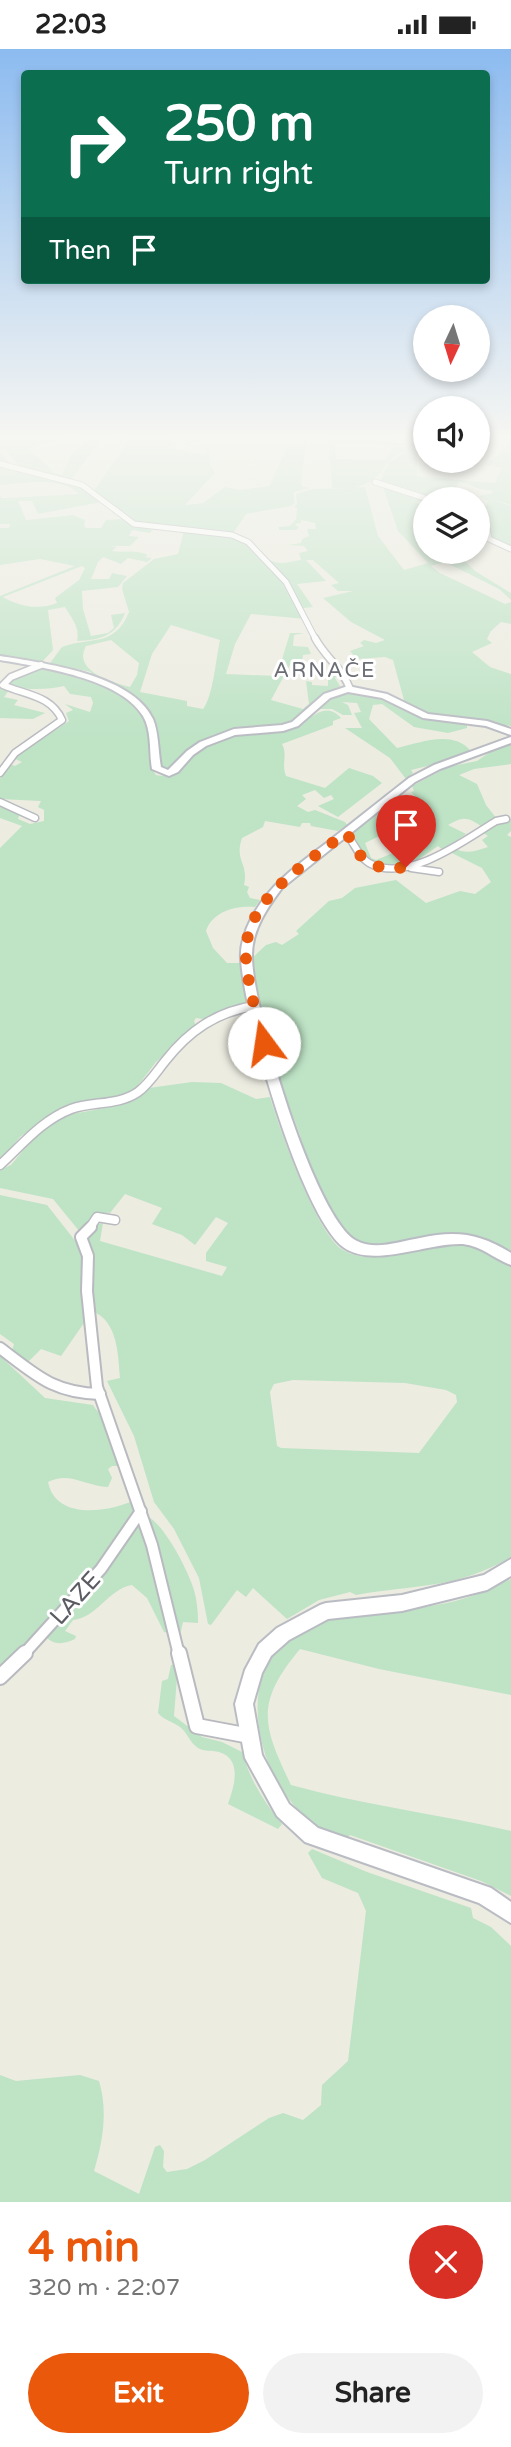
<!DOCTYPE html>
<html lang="en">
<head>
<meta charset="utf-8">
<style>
  :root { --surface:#fff; --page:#f2f2f2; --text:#222; --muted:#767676; --accent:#ea580c }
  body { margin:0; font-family:"Varela Round",sans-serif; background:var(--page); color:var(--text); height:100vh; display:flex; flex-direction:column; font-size:26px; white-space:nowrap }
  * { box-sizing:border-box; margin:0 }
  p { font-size:23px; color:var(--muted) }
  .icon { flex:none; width:38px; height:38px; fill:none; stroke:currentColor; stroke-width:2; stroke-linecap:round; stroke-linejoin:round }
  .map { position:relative; height:2153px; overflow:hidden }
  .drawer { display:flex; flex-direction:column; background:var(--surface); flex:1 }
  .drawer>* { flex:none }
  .guide { position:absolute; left:21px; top:21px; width:469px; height:214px; border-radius:7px; box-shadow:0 4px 10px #0003; background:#0b6e4f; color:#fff; overflow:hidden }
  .needle { width:46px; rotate:184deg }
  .controls { position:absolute; left:413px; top:256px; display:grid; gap:14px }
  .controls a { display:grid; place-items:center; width:77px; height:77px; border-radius:50%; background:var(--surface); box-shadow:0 4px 10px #0003; font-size:35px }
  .pin { position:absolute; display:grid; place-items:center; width:60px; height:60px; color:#fff; margin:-72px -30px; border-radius:50% 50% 50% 0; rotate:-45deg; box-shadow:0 0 7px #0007 }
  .pin .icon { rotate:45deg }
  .me { position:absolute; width:77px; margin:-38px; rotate:346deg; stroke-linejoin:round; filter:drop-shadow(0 0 5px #0008) }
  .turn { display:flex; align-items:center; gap:24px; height:147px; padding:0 28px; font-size:32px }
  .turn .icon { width:91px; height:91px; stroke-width:2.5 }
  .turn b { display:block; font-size:49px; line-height:60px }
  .then { display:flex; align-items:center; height:66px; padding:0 28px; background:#0003; gap:14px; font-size:26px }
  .round { display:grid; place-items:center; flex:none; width:74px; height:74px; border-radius:37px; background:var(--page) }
  .summary { display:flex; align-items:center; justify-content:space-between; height:119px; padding:0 28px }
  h1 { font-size:42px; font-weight:800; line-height:52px; color:var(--accent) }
  .primary-button { display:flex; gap:14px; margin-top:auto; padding:14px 28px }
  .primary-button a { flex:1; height:80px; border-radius:42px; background:var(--accent); color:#fff; font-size:28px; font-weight:800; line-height:80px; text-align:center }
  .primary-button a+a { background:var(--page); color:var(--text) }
  .status { display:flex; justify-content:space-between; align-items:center; height:49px; padding:0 35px; background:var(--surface); direction:ltr }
  .status svg { height:19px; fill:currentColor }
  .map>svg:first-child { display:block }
</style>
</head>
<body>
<div class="status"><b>22:03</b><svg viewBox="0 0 49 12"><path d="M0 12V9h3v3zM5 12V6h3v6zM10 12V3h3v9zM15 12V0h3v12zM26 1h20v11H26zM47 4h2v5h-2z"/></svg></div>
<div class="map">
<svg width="511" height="2153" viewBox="0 0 511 2153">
  <rect width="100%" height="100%" fill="#ecece1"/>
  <g fill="#bee3c5" fill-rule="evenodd">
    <polygon points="0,390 66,390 28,399 55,424 62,426 71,406 84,394 79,390 117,390 100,392 70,432 0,415 0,402 11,416 19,417 6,401 0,402"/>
    <path d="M 130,390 L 171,390 L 170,393 L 178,394 L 172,399 L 203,406 L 206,403 L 206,401 L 183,395 L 194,390 L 188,395 L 210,400 L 209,413 L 215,424 L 185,456 L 203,454 L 225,438 L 240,441 L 269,437 L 288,396 L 304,397 L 304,390 L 306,390 C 306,406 301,422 302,437 L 310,439 L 294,443 L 294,455 L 291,457 L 246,465 L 234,483 L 229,485 L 137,475 L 92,444 Z"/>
    <path d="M 328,390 L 391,390 L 393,394 L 423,394 L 425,390 L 425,396 L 417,399 L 417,427 L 495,434 L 502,419 L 486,416 L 511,395 L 508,402 L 511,403 L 511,456 L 487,449 L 511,457 L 511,498 L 491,488 L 487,471 L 478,464 L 480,459 L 485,459 L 488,452 L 479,447 L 493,444 L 491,441 C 478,442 472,436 460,433 L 454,441 L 460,446 L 452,446 L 450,450 L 432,450 L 380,432 L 389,413 L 409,401 C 378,409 388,432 355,438 L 365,438 L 378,487 L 404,521 L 428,514 L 398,482 L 383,438 L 425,450 L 425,452 L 416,453 L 425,458 L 425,467 L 421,469 L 425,472 L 425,502 L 459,502 L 459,506 L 475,522 L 511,544 L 511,551 L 499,540 L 445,513 L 431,517 L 440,524 L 505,555 L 511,553 L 511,575 L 501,573 L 491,582 L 487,590 L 492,594 L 472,603 L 490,618 L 511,625 L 511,677 L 433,667 L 401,654 L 404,651 L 393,611 L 385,608 L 357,610 L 350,602 L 364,597 L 360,594 L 364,591 L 376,594 L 385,591 L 351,573 L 323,549 L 353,542 L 338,542 L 331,536 L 339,534 L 313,511 L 306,511 L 326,532 L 297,535 L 313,558 L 303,559 L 285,528 L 266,510 C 282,516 283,514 301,511 L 299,504 L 308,502 L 304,497 L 288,496 L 301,494 L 302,490 L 309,487 L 307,480 L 316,480 L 315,474 L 301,471 L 301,474 L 295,475 L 299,479 L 296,481 L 279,481 L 279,478 L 290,477 L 296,470 L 297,459 L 294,458 L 297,455 L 296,445 L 313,440 L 353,439 L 332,439 ZM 335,394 L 395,396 L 385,411 L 336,410 Z"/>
    <path d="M 0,417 L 81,437 L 102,453 L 38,465 L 32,452 L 18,452 L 26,471 L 73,466 L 85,471 L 84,476 L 86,479 L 101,479 L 106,471 L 122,470 L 152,481 L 150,484 L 132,481 L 129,487 L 139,488 L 130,497 L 110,497 L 117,498 L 112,502 C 125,504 136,500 148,506 L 145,508 L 152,509 L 147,513 L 128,509 L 121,515 L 103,508 L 98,513 L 91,530 L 109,530 L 112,524 L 127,527 L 118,538 L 82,542 L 83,560 L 91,587 L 108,584 L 114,579 L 111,566 L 125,564 C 116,587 100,591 77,592 C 80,578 72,570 65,558 L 48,561 L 53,601 L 41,614 L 0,608 L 0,547 L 75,517 L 40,510 L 0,516 L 0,479 L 9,479 L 10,475 L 0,475 L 0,445 L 1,449 L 5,449 L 79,445 C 60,427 24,435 0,436 ZM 82,517 L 85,519 L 79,531 L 55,549 L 57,554 C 39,561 20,558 3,548 Z"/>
    <path d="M 184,482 C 198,484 214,483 228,487 C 266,497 286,538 305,570 L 251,565 L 235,595 L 226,625 L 277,627 L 290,584 L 304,584 L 294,586 L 293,597 L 308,598 L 311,605 L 303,606 L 302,615 L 291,614 L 271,651 L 303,660 L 309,655 L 306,632 L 312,633 L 312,636 L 328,637 L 328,625 L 337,627 L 335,629 L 340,637 L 328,643 L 293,673 L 213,686 L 192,697 L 173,719 L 160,718 C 158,656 141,655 92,627 L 91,623 L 66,618 L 63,619 L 50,614 L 62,598 C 92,587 114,599 129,563 L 122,540 L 123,534 L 154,510 L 178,505 ZM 171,576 L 220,591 C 216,609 213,648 203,660 L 187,657 L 187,652 L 140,643 L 152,605 ZM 111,591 L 139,614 L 137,626 L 130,638 C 112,633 72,622 86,597 Z"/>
    <path d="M 39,617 C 67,624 132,640 146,669 C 153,684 151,704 150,718 L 156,726 C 176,732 195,701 213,691 C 236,679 269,683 294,677 C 310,673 324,650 341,669 L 333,672 L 333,676 L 282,695 C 288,706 281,715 286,727 L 325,739 L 349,719 L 373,727 L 382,734 L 338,768 L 318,757 L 334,750 L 331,746 L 324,749 L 315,741 L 302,746 L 306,750 L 297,757 L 308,763 L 315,761 L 345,773 L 347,776 L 338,782 L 311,777 L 310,774 L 302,774 L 300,778 L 265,772 L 263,778 L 242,789 C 234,812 249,814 244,836 L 249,838 L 247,843 L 250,849 L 260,851 L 255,858 C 237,856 212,862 206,882 L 213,899 L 227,914 L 241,914 L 246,954 L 203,970 L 196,969 L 194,972 L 196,977 L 156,1013 L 133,1043 L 56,1063 L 20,1088 L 0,1112 L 0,799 L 22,777 L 0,769 L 0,758 L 20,764 L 18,770 L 30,775 L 44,772 L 44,761 L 38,758 L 41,752 L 0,750 L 0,730 L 7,714 L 15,717 L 22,713 L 13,709 L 69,672 L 66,664 L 73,661 L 65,655 L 90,663 L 93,654 L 91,648 L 70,645 L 64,637 C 47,641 19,642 5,634 Z"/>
    <polygon points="0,639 9,641 4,648 18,651 14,656 45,664 33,670 0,669"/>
    <path d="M 345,641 C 391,648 418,672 467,675 L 467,679 L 448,684 L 414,678 L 382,655 L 373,656 L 369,670 L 397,699 C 420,694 452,680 471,702 L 444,713 L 411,721 L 413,724 L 406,730 L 390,709 L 345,679 L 362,679 L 354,664 L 361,663 L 357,654 L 342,653 L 348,656 L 352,666 L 343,666 L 332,660 L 318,660 L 326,651 Z"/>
    <path d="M 511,695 L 511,715 L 474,720 L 459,726 L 477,735 L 486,756 L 497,770 L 482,778 C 468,768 464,767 448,776 L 466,785 L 443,801 L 438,797 L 412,815 L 385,818 L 365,809 L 350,785 L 386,756 L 395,760 L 387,763 L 391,765 L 419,752 L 411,743 L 414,742 L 412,737 L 448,718 L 477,712 L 490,703 ZM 394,780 L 415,795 L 376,811 L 371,809 L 365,794 Z"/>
    <path d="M 511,770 L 511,782 L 507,786 L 511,788 L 511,1202 L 492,1192 L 471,1187 L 439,1184 L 397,1195 L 367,1198 L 341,1183 L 307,1115 L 300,1086 L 283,1041 L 254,933 L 251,910 L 266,896 L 276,893 L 282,896 L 299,885 L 296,882 L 329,852 L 342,849 L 355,839 L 396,831 L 426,854 L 460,842 L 475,845 L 491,833 L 482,819 L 448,802 L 454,799 C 466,806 476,802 488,798 L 482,791 L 488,787 L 482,783 L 497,774 Z"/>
    <path d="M 192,1033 L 221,1034 L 256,1050 L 270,1048 C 279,1079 317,1186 343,1201 C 373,1218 401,1198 431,1195 C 451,1193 470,1195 488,1204 C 496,1207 505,1210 511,1217 L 511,1508 C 454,1541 417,1535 356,1546 L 350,1543 L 319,1551 L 287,1570 L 253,1539 L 246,1548 L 237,1541 L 211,1576 L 208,1575 L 199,1529 L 174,1480 L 154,1453 L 134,1387 L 107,1332 L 120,1329 C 118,1305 118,1272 92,1262 L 85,1194 L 98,1175 L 103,1174 L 100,1192 L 222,1227 L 227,1218 L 206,1212 L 206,1204 L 228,1174 L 216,1168 L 195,1196 L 182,1186 L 152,1175 L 162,1159 L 125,1145 L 110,1164 C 97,1162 88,1175 80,1183 L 53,1150 L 0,1139 L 0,1121 L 11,1116 L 40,1081 L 67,1066 L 110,1058 L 139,1048 L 149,1039 ZM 293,1331 L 405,1334 L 446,1341 L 456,1346 L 457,1353 L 419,1404 L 281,1399 L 277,1397 L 270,1343 L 274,1335 Z"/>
    <polygon points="0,1146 47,1156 80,1198 85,1212 86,1271 61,1307 41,1300 27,1314 12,1302 14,1295 0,1285"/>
    <path d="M 0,1307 L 45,1349 L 93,1356 C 98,1365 108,1369 112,1377 C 119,1390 114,1404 119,1417 L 112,1417 L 108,1420 L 112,1429 L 108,1438 C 85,1437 69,1422 48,1433 C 56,1473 112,1463 139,1449 L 137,1459 L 85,1532 L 0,1624 Z"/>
    <path d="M 144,1466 C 162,1470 189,1523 194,1541 C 197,1552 198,1562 198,1574 L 183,1573 L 180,1586 L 164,1583 L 147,1549 L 132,1536 C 108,1540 97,1569 73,1571 L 65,1582 L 76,1587 L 75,1590 C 64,1595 54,1597 45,1587 L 91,1540 Z"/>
    <path d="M 511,1530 L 511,1646 L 379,1620 L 300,1600 C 255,1654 262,1676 291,1736 C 363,1756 438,1765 511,1782 L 511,1847 L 481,1832 L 350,1786 L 343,1793 C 304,1777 274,1738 263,1698 C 244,1625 275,1577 351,1566 C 379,1561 408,1562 436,1556 C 463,1552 487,1542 511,1530 Z"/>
    <path d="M 178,1615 L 174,1667 L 202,1688 L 222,1693 L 242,1703 C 250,1731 264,1753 282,1775 L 278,1780 L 228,1755 C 234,1738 243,1710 219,1703 C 211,1701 205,1703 198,1699 C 189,1693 188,1684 180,1678 C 172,1672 165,1672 158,1664 L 162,1632 L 168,1630 L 171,1616 Z"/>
    <path d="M 312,1800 L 367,1823 L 471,1859 L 473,1869 L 491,1878 L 511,1897 L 511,2153 L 0,2153 L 0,2026 L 16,2032 L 80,2026 L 99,2032 C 108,2062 103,2092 94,2122 L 139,2145 L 155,2098 L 160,2096 L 164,2102 L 163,2118 L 167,2123 L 187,2120 L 205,2111 L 269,2069 L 283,2064 L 303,2071 L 321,2056 L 322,2036 L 348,2012 L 366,1862 L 358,1844 L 322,1829 L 308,1804 Z"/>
  </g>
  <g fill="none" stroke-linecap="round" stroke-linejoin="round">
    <defs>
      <g id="street-far4">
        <polyline points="0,415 82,436 134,475 232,486 248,493 286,533 316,591"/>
        <polyline points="375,433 428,450"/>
        <polyline points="478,467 486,475 489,490 511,500"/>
      </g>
      <g id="street-far3">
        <path d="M 315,589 C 325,608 343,620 350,640"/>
        <path d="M 0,724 L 15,704 L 62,671 C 51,646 25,646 3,636 L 11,628 L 41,616"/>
        <polyline points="0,753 35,769"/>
        <path d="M 345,784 C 354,792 358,808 369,814 C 407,835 465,791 496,772 L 506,770"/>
        <polyline points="411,819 439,823"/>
      </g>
      <g id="street-far2">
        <path d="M 0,1116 C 22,1096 42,1071 71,1060 C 92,1052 118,1057 138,1043 C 149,1035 157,1022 166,1011 C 189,982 216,963 254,957"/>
        <polyline points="89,1180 97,1168 115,1171"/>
      </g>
      <g id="street-far1">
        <polyline points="91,1178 81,1188 88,1207 87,1242 97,1338 152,1496 179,1606"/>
        <path d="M 0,1299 C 36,1326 53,1344 100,1345"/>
        <polyline points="23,1606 101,1520 141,1462"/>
      </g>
      <g id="street">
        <polyline points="179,1604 197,1677 250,1687"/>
        <polyline points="0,1628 25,1604"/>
      </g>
      <g id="secondary">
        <path d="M 0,607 C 43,614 132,625 153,670 C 159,685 158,702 161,718 L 168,721 L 187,702 L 200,693 L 234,680 L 282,676 L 292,673 L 324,645 L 348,637 L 387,645 L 428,665 L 487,672 L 511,680 L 511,686 L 486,677 L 423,669 L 382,649 L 348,643 L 330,649 L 298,677 L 283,682 L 235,686 L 206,697 L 193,706 L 178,723 L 169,727 L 152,720 C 149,703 152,682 143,667 C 120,629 40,618 0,611 Z"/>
        <path d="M 511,688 L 511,694 L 440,720 L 415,733 L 282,839 C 267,859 252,881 252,906 C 251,955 315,1172 357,1192 C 376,1202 400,1192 420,1189 C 455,1181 480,1184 511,1204 L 511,1216 C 494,1210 482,1197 463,1195 C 429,1193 372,1220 343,1198 C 300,1164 244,967 241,910 C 240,896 245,882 251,870 C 270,834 298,816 329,792 C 356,771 382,750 409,729 L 434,716 Z"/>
        <polygon points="511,1510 511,1527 487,1541 402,1562 328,1570 289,1591 271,1607 262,1624 253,1655 262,1706 289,1755 318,1779 491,1839 511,1853 511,1874 479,1854 305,1793 277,1767 245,1709 235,1655 245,1621 259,1595 277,1579 320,1556 326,1554 402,1546 484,1526"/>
      </g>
    </defs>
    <use href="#street-far4" stroke="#b9bac0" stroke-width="7"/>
    <use href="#street-far3" stroke="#b9bac0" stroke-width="9"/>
    <use href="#street-far2" stroke="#b9bac0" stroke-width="11"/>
    <use href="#street-far1" stroke="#b9bac0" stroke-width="14"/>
    <use href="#street" stroke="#b9bac0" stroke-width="18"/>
    <use href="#secondary" stroke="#babcc3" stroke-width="4"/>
    <use href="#street-far4" stroke="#fff" stroke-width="5"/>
    <use href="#street-far3" stroke="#fff" stroke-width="6"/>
    <use href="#street-far2" stroke="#fff" stroke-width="8"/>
    <use href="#street-far1" stroke="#fff" stroke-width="10"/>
    <use href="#street" stroke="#fff" stroke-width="14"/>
    <use href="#secondary" fill="#fff" fill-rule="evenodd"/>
  </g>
  <linearGradient id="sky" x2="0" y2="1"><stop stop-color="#8cbbf0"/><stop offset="0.56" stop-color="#f6f6f2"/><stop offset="1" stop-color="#f6f6f2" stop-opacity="0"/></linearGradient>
  <rect width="511" height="691" fill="url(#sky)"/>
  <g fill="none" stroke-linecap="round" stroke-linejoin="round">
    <path stroke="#ea580c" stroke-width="12" stroke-dasharray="0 21.6" d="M 264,994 C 257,967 248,938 246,910 C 242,851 305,816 345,784 C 352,790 353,796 358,803 C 368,819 389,821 406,818"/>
  </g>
  <g text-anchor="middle" stroke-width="6" stroke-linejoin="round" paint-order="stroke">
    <g font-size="21" letter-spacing="2" fill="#6b6e74" stroke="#fff">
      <text x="325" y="628">ARNAČE</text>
    </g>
    <g font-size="24" fill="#5a5c62" stroke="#fff">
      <text transform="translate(75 1549) rotate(-48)" y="8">LAZE</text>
    </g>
  </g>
</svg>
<div class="controls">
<a><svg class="needle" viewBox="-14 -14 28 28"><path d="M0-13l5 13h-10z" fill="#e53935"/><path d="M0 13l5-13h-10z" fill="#767676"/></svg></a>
<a><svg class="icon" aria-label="sound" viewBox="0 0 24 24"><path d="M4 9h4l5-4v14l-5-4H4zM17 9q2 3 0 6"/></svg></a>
<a><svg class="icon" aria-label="layers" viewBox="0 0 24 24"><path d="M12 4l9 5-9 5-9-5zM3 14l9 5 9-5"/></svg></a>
</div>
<div class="pin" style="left:406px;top:818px;background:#d93025"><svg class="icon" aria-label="arrive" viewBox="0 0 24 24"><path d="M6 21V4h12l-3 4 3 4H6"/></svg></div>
<svg class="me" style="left:264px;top:994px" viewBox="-20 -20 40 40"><circle r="19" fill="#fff"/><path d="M0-13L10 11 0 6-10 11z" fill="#ea580c"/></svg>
<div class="guide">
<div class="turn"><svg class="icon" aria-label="right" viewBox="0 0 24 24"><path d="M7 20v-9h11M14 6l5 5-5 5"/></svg><div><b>250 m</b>Turn right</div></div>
<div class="then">Then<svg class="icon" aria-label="arrive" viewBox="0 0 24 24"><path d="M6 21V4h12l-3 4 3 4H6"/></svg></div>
</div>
</div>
<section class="drawer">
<div class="summary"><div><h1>4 min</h1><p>320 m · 22:07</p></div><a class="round" style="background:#d93025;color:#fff"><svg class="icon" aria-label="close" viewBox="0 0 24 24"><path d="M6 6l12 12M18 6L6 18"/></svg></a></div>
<div class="primary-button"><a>Exit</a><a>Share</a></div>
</section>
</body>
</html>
